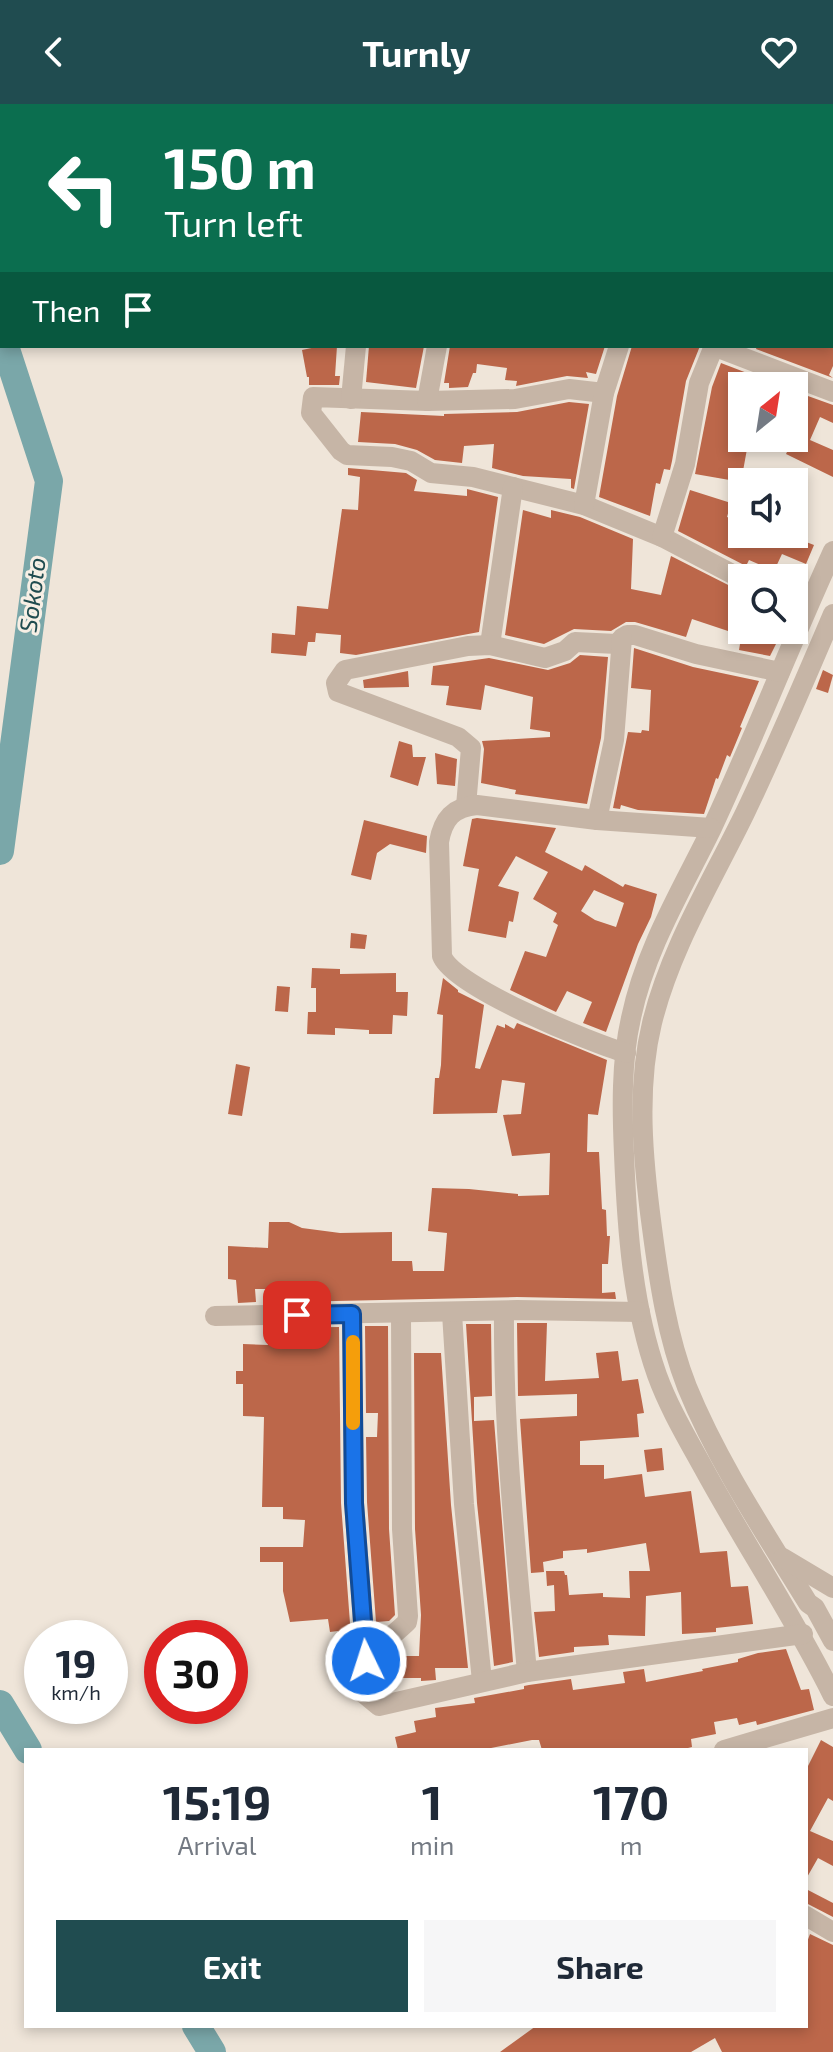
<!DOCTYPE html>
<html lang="en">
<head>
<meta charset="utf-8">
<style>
  :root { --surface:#fff; --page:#f6f6f7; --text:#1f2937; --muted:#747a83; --accent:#204c50 }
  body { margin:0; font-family:"Exo 2",sans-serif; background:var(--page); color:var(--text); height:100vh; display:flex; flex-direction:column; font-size:30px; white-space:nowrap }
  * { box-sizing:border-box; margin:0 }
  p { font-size:26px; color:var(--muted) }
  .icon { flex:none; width:44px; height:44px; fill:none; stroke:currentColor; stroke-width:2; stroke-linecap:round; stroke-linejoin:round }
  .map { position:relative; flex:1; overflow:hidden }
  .sheet { position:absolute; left:24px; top:1644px; width:784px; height:280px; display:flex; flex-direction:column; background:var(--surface); border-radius:0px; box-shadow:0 4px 12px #0003 }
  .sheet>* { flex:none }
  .hud { position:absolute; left:0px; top:0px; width:834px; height:244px; box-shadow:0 4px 12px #0003; background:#0b6e4f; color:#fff; overflow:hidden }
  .needle { width:52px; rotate:30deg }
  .fabs { position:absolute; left:728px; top:268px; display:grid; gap:16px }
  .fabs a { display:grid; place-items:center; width:80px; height:80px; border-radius:0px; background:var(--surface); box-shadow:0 4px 12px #0003; font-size:40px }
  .speed { position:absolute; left:24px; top:1516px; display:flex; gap:16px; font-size:40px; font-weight:700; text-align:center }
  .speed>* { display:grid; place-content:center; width:104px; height:104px; border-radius:50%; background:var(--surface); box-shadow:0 4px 12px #0003; line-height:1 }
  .speed small { font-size:20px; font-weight:400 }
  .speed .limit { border:12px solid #d22; background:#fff; color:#111 }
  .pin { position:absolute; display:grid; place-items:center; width:68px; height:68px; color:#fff; margin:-34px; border-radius:16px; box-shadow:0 4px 12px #0006 }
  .me { position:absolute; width:88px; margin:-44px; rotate:356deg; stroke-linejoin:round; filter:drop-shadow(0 0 6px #0008) }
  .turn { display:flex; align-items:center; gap:28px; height:168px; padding:0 32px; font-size:36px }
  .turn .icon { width:104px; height:104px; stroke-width:2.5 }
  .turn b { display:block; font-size:56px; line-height:68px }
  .then { display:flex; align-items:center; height:76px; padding:0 32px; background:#0003; gap:16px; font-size:30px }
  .eta { display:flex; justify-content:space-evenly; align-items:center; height:136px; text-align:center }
  .eta b { font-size:48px; font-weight:700; line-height:56px }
  .primary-button { display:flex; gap:16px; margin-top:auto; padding:16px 32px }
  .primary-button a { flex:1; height:92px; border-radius:0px; background:var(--accent); color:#fff; font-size:32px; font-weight:700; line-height:92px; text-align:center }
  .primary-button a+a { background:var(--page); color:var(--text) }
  header { display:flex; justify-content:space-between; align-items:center; height:104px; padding:0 32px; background:var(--accent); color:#fff; font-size:36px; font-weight:700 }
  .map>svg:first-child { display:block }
</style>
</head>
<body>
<header><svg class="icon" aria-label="back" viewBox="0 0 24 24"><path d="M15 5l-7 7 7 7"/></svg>Turnly<svg class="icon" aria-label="heart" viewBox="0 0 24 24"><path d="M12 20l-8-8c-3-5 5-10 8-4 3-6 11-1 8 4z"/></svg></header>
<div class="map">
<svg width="833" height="1948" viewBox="0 0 833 1948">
  <rect width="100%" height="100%" fill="#efe5d9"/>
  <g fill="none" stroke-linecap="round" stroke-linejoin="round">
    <g stroke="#7aa7a9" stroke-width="28">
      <polyline points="0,747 49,377 5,242"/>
      <polyline points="0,1600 28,1646"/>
      <polyline points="196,1922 212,1948"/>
    </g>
  </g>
  <g fill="#bc674a" fill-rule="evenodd">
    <polygon points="321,242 337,242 335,272 340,272 339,281 309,281 309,273 307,273 302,246"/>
    <polygon points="369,242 424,242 416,284 366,278"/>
    <polygon points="450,242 605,242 596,270 586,268 588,274 567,272 516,282 517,277 505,276 507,264 477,260 476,269 473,269 468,283 449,284 449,279 444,279"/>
    <polygon points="632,242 700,242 686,277 672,357 670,366 664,365 660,380 656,379 650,412 599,393 617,292"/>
    <polygon points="757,242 833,242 833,262 829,271 833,274 756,245"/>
    <polygon points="721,259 781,282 742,282 732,308 742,309 739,328 742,328 742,334 749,334 741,378 695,370 712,283"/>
    <polygon points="794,287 833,301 833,319 820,313 810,336 833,346 833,373 786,350 794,334"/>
    <polygon points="569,298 589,300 574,385 571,384 571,375 523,372 492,364 494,340 464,342 462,359 435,356 417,346 395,340 358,338 361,308 444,312 444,310 517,308"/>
    <polygon points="348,364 406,369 417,376 414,387 467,392 467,385 498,393 479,528 356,551 340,549 341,531 316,529 315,538 308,538 306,552 271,549 272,529 295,531 297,502 328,505 342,405 358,406 360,373 348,371"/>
    <polygon points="690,386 731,399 727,413 742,418 742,430 803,430 801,436 814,441 806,460 782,450 774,467 749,456 746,462 678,427"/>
    <polygon points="523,406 551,414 551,406 580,413 633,435 631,485 661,491 671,452 742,488 742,494 732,513 742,518 742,526 783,526 770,552 739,546 740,540 731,537 734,529 692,515 686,533 635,518 626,518 611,527 574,525 544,540 505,531"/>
    <polygon points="634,544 693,563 759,577 740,623 742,624 730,653 727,651 718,675 716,674 704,710 638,706 621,701 620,705 613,704 628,628 641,629 642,626 649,627 651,586 631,584"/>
    <polygon points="580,551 608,553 601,634 587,700 515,690 516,686 481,679 484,645 482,637 550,633 550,628 530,625 533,593 485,581 481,606 446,601 449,582 431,581 433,562 489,554 548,566 570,559"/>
    <polygon points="823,566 833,571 828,589 816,585"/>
    <polygon points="408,567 409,583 364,584 363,576"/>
    <polygon points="399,637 412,641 413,653 426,653 418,682 390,673"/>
    <polygon points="435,649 457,655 455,682 437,680"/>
    <path d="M 477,714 L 556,724 L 545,748 L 582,767 L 585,761 L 623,783 L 625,780 L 657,790 L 651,813 L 638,840 L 606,928 L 583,919 L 592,898 L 567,887 L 556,908 L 510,886 L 525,847 L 546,853 L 558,821 L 553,818 L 557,809 L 533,795 L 548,768 L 516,752 L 498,782 L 519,788 L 513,818 L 509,817 L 506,834 L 468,827 L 479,765 L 463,762 L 472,715 ZM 594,786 L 624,799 L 616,823 L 595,816 L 581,807 Z"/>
    <polygon points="364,716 427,732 426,749 390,740 377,749 371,776 351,771"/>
    <polygon points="351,829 367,831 365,845 350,844"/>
    <polygon points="312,864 340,865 340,870 396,869 396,888 408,888 407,912 393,911 392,930 369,930 369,926 335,924 335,931 307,930 308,908 316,908 316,884 311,884"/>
    <polygon points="443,874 458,886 458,888 484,901 475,964 480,965 497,921 505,924 505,920 514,925 517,919 607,956 598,1011 588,1010 587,1048 599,1048 602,1105 606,1106 607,1132 610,1132 608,1160 602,1160 602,1189 615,1188 616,1195 517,1193 289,1198 289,1185 255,1185 256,1198 238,1199 236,1176 228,1175 228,1142 268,1144 269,1118 289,1118 302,1124 340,1129 392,1128 392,1157 412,1157 413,1167 444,1167 447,1129 428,1127 432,1084 469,1085 518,1090 518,1092 549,1091 550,1049 512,1052 503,1011 521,1010 525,979 502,976 497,1009 433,1010 435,974 439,974 441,961 443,911 437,910"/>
    <polygon points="277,882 290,883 288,908 275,907"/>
    <polygon points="236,960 250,963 242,1012 228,1010"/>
    <polygon points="517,1219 547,1219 545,1277 599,1274 596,1249 618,1247 622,1277 638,1275 644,1309 637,1310 639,1333 580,1337 580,1361 604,1361 604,1375 642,1370 645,1393 691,1387 700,1449 727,1447 731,1483 748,1482 753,1520 716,1524 716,1528 682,1530 681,1488 646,1492 645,1532 608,1531 609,1541 574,1543 574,1548 539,1553 534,1508 555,1507 554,1481 547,1482 546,1467 564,1467 565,1471 567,1471 569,1491 603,1489 603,1493 630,1494 629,1467 650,1467 646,1439 587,1449 587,1445 563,1447 563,1454 543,1458 544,1468 531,1469 520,1315 577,1312 577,1290 518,1292"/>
    <polygon points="466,1220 491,1220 492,1292 474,1293 474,1317 494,1316 513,1558 494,1562 477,1399"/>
    <polygon points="365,1222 388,1222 389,1425 395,1511 389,1517 376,1518 367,1398 366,1333 377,1333 378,1309 366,1309"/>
    <polygon points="339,1223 341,1399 352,1546 342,1548 338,1527 330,1528 328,1515 290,1518 283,1487 283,1458 260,1458 260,1443 303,1443 305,1416 283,1415 283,1403 262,1403 264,1313 243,1312 243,1280 236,1280 236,1267 243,1267 243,1240 268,1241 268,1224"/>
    <polygon points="414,1249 441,1249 451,1401 468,1564 435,1564 436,1576 421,1577 421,1574 376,1574 376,1564 389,1552 419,1552 421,1511 415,1425"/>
    <polygon points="662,1344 664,1366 647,1368 644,1346"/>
    <polygon points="786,1545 801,1586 809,1585 814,1606 757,1621 756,1617 739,1621 737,1614 714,1618 716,1630 691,1635 692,1643 680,1646 542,1646 539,1636 532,1636 481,1646 398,1646 395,1633 416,1628 414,1617 436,1613 435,1604 475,1599 474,1594 524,1585 524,1582 529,1581 571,1575 573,1586 625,1579 623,1568 644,1565 646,1578 703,1567 702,1565 738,1558 738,1555 758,1549"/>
    <polygon points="821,1636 833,1643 833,1697 828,1694 810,1727 833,1737 833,1762 818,1754 806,1775 806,1666"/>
    <polygon points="806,1785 833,1799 833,1813 806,1799"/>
    <polygon points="810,1830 833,1841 833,1948 722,1948 715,1934 691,1948 500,1948 536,1922 806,1922 806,1841"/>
  </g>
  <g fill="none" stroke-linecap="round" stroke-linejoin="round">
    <g stroke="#c6b5a6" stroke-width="20">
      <polyline points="477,0 487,2"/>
      <polyline points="745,0 746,2"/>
      <polyline points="570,2 570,0"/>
      <polyline points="832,95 833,95"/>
      <polyline points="832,195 833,195"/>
      <polyline points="713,242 833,288"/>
      <polyline points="604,289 569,285 515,295 427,297 313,293 311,309 341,347 347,351 392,353 411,357 431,369 473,373 584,401 662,433 742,475"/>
      <polyline points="351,295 356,242"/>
      <polyline points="427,297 437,242"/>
      <polyline points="584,401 604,289 619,242"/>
      <polyline points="662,433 685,360 699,279 714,242"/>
      <path d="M 833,447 C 791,539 754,634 711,726 C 681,787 645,846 631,914 C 621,958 622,1006 624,1050 C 627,1124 632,1200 657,1271 C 669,1304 687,1334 704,1365 C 746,1442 794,1513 833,1592"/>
      <path d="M 833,510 C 805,576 776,644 745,709 C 712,777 670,845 652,919 C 636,985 643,1057 652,1124 C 659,1177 667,1232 687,1283 C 718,1359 765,1429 808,1499 L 815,1504 L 833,1537"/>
      <polyline points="490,541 513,383"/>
      <polyline points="466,702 471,644 458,633 338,588 336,579 345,566 468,542 490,541 545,554 565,547 575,538 617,540 627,531 635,531 696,550 780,568"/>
      <polyline points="597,716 614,636 622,534"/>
      <path d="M 626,949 C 592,939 453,883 442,852 L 439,738 C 443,715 453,703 477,701 L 597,716 L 711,724"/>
      <path d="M 504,1207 C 503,1328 516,1448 527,1568"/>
      <polyline points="452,1209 464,1400 482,1577"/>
      <polyline points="352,1210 354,1399 366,1557"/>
      <path d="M 401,1210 L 402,1425 L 408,1512 L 407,1518 C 390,1535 360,1554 353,1577 L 356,1583 L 379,1602 L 527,1568 L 803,1530"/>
      <polyline points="215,1212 517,1206 640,1208"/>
      <polyline points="783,1454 833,1484"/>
      <polyline points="724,1646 833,1614"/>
      <polyline points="806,1812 833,1828"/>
    </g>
  </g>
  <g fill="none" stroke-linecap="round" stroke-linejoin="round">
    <defs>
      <polyline id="route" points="297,1211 352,1210 354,1399 366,1557"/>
    </defs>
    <use href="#route" stroke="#114b97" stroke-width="20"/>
    <use href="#route" stroke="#1a73e8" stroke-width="14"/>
    <polyline stroke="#f59e0b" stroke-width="14" points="353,1238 353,1319"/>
  </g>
  <g text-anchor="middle" stroke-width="6" stroke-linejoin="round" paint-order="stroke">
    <g font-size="24" font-style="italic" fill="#204c50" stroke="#f7efe5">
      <text transform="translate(33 491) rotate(-83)" y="8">Sokoto</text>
    </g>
  </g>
</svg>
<div class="fabs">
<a><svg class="needle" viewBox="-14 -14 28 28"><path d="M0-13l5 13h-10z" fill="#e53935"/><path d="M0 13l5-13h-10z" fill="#747a83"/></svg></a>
<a><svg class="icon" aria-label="sound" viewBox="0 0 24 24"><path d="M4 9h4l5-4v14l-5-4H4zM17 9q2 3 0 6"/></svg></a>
<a><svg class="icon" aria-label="search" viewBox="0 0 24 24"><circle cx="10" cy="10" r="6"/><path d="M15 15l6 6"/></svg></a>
</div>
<div class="speed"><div>19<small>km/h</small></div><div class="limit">30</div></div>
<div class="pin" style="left:297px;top:1211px;background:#d93025"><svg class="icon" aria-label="arrive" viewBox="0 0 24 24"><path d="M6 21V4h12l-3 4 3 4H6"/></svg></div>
<svg class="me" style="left:366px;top:1557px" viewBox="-20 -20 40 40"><circle r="17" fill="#1a73e8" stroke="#fff" stroke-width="3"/><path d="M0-11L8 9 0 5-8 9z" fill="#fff"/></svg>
<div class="hud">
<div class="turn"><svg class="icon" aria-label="left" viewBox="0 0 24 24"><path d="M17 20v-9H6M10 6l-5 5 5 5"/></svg><div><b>150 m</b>Turn left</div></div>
<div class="then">Then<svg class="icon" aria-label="arrive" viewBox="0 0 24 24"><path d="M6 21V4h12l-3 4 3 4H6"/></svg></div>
</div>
<section class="sheet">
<div class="eta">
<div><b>15:19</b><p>Arrival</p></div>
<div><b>1</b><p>min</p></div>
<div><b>170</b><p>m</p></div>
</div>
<div class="primary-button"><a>Exit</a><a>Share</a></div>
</section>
</div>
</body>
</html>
